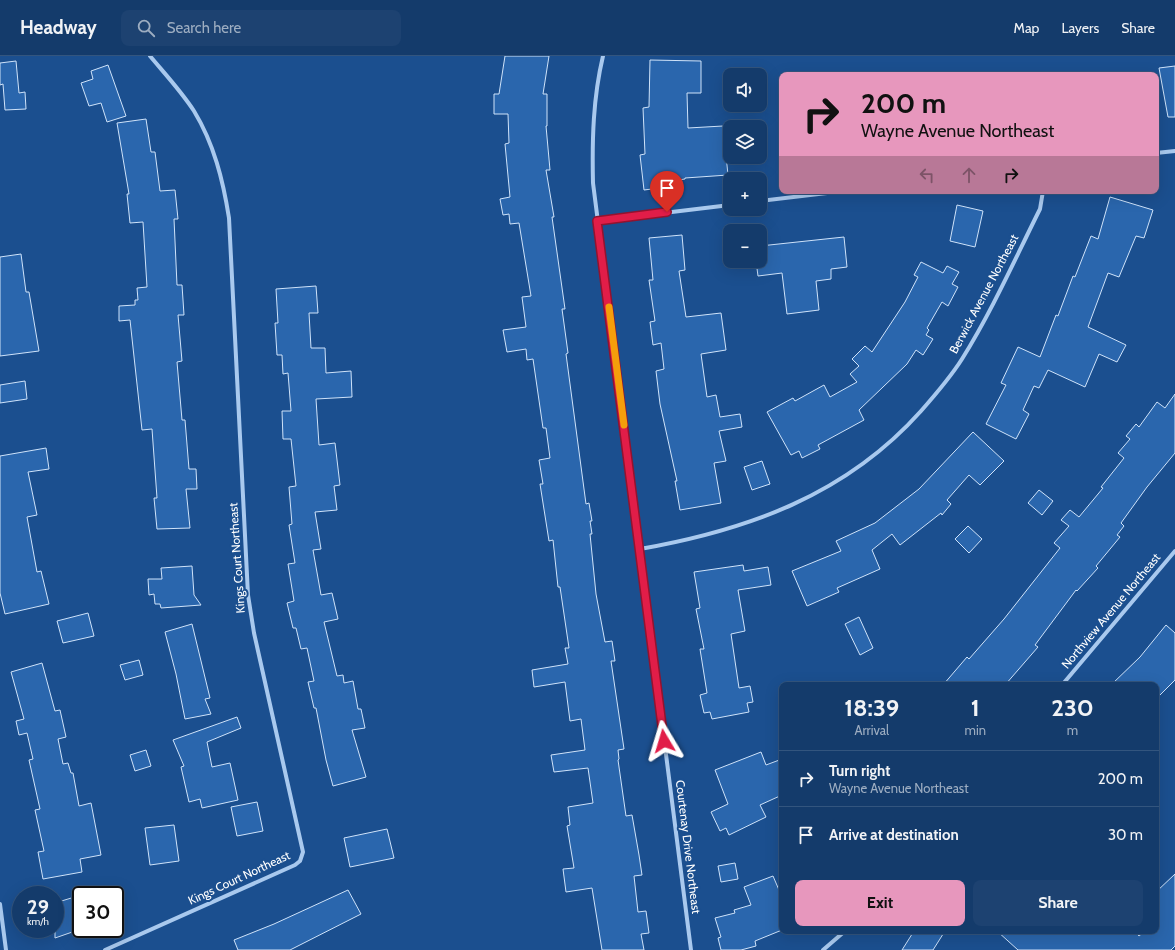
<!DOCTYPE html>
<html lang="en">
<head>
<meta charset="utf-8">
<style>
  :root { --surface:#143b6b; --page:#1d4271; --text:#f1f3f6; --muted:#9dadc1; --line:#33557e; --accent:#e797bd }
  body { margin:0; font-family:Cabin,sans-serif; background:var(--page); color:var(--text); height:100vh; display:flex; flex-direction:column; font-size:15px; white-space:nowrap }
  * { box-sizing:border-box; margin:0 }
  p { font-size:13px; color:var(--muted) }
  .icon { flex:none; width:22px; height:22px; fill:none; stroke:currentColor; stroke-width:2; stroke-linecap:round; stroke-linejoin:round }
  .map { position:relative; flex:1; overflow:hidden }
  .sheet { position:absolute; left:779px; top:626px; width:380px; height:252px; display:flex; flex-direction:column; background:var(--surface); border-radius:8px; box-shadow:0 4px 16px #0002,0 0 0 1px var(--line) }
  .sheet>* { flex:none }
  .top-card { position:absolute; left:779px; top:16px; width:380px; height:122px; border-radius:8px; box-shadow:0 4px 16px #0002,0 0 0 1px var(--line); background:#e797bd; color:#111; overflow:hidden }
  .buttons { position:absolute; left:723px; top:12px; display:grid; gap:8px }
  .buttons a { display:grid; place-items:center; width:44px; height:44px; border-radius:8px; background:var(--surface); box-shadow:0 4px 16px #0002,0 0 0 1px var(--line); font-size:20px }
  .speed { position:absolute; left:12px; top:830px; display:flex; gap:8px; font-size:20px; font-weight:700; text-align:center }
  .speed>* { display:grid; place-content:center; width:52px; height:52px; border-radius:50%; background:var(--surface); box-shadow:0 4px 16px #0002,0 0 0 1px var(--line); line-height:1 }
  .speed small { font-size:10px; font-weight:400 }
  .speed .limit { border:2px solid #111; border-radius:6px; background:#fff; color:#111 }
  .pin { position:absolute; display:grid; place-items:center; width:34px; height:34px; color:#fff; margin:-41px -17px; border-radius:50% 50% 50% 0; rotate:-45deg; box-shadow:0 0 4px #0007 }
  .pin .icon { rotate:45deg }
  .me { position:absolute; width:44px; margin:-22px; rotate:353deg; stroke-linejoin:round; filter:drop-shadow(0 0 3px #0008) }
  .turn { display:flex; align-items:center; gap:14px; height:84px; padding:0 16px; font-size:18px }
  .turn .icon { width:52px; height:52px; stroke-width:2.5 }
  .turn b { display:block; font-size:28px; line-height:34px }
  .lanes { display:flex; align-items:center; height:38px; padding:0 16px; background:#0003; justify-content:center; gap:20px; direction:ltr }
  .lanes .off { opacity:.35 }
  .eta { display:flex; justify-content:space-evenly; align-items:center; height:68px; text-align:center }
  .eta b { font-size:24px; font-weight:800; line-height:28px }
  .cta { display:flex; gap:8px; margin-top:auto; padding:8px 16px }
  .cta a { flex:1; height:46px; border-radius:8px; background:var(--accent); color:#111; font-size:16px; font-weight:800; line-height:46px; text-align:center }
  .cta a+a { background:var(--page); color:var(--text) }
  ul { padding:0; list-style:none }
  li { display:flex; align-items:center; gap:12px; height:56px; padding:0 16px; border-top:1px solid var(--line) }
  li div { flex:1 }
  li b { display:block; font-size:15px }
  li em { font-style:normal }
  header { display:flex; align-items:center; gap:24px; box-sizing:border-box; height:56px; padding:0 20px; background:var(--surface); border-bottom:1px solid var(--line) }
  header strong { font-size:19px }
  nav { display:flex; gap:22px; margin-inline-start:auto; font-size:14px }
  .search { width:280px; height:36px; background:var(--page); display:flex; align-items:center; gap:10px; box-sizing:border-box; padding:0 14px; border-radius:8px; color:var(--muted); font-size:15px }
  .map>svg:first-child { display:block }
</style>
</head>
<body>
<header>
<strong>Headway</strong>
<div class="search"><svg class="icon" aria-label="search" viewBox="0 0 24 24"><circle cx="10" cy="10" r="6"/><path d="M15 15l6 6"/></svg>Search here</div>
<nav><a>Map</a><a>Layers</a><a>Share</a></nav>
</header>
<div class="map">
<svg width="1175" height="894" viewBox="0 0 1175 894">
  <rect width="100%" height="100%" fill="#1b4f8f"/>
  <g fill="#2a66ad" stroke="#cfe3fa">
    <polygon points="505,0 549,0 543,38 547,38 547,70 546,70 550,114 546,114 554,161 552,161 565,253 562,253 568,297 566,298 586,448 589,447 592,465 590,465 592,478 590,478 596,538 605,586 612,585 615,605 611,605 624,693 618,694 619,703 618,704 626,760 632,759 639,799 642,819 634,820 638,856 646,855 649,877 641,878 644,894 602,894 592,832 566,836 563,813 574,812 567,770 570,769 568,751 593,747 588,712 554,716 551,699 585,694 581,663 570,665 565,626 534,631 532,614 568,608 565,592 569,592 560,531 558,531 553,484 549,485 540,428 543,428 539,404 550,402 546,372 543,372 533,303 527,304 526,293 507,296 503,274 526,271 522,241 531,240 519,167 510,168 509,158 503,159 500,143 510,141 505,88 509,87 508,58 494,58 494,38 499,38"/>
    <polygon points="650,4 701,5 701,37 687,37 688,72 723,70 728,119 685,122 685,123 659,127 660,132 644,134 640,99 645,98 643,52 649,51"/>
    <polygon points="16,5 19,37 25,36 26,53 5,54 3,28 0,29 0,7"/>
    <polygon points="108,9 126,60 107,66 101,47 89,50 81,27 93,23 91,15"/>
    <polygon points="1175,10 1175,61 1168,61 1159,12"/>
    <polygon points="146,63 151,96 155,96 160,135 175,134 178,163 174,163 177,229 182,229 184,259 178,259 182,305 177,306 182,364 185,364 189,413 196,413 197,433 186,433 190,472 157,473 154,442 157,442 152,373 142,374 130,264 119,265 119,250 135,249 135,244 138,244 137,232 147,231 143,166 130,167 127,138 129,138 117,67"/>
    <polygon points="1110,141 1153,154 1144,182 1136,180 1119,221 1108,217 1088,271 1126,289 1117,306 1099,298 1085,331 1048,314 1039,332 1034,330 1023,354 1029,358 1016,383 986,368 1006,329 1001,327 1018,291 1040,301 1056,259 1058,260 1073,220 1075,221 1091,180 1098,183"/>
    <polygon points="957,149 983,155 975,191 950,185"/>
    <polygon points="682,179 685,214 679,215 686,261 721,257 726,294 701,298 707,341 716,339 720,361 740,358 742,371 719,375 726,405 714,407 721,447 680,454 675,425 677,425 660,348 656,315 664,313 661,287 653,289 650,266 655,265 649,224 653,224 649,182"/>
    <polygon points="844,181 847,211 831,213 831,223 816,225 819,254 787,258 782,217 758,220 756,205 760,205 760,190"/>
    <polygon points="21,198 26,236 29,236 39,295 0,300 0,201"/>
    <polygon points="921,206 943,217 947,210 959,216 952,228 958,231 948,250 942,246 927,272 929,274 926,279 933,283 923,299 916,294 907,308 859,354 864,364 818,389 820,393 802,402 799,395 791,399 767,356 793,342 795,345 824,329 830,341 857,326 850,318 859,310 852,303 865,290 872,296 905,246 918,221 914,219"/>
    <polygon points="316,230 318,257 309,257 311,292 325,292 326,317 351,315 352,341 316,343 319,389 335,387 340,429 334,430 337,454 315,456 321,493 313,494 321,539 332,537 338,563 324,566 337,620 343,619 344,627 353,625 358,653 361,653 365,672 352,674 366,721 333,730 326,704 316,652 314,652 308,626 314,625 307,592 301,593 296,572 293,572 287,547 294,545 288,508 295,507 289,469 292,468 289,431 296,430 291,383 283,383 282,355 291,355 288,317 283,318 282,299 277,299 275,267 278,267 276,233"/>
    <polygon points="25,325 27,343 0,347 0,329"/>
    <polygon points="1175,338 1175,397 1147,431 1121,467 1124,470 1117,479 1120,481 1096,510 1098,512 1077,535 1076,534 1035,589 1038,591 1005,629 943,629 967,601 969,603 1004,563 1060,492 1054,487 1069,470 1061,464 1070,454 1079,461 1103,432 1101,431 1124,402 1118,397 1130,383 1126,380 1136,368 1139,371 1157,346 1165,352"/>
    <polygon points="973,376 1004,405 980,429 969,419 947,444 951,448 942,459 941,457 900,489 892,478 872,494 880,513 837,532 839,536 807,550 792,515 841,495 836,485 875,467 919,433"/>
    <polygon points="46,392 49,413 28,416 37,459 27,461 37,516 41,515 49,548 5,558 0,537 0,400"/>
    <polygon points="762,405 770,428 752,434 744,411"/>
    <polygon points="1039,434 1053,445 1042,459 1028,447"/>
    <polygon points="968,470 982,483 969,497 955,483"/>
    <polygon points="743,509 744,515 768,511 771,529 738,534 745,575 731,578 739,632 750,630 753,646 747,647 749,656 712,663 710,656 704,657 700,639 707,637 700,593 704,593 696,553 700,552 694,516"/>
    <polygon points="192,510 194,539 201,549 161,552 160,548 155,548 154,538 149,539 148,523 162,523 161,512"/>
    <polygon points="88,557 94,580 63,587 57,565"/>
    <polygon points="859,561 873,592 860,599 845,568"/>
    <polygon points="192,568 210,642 205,643 211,658 185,663 176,618 165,576"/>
    <polygon points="1166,569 1175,577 1175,624 1156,643 1156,629 1111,629 1140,601"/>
    <polygon points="139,604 143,619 125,624 120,609"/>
    <polygon points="42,607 55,655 60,654 66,681 58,683 63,708 68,707 71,717 73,717 79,750 91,747 101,799 80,803 82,816 43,823 38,796 44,795 35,754 40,753 29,704 33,703 27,677 19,679 16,665 24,663 11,616"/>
    <polygon points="237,661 241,672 207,686 212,711 230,707 238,744 202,752 200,743 189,746 181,711 184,710 173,684"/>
    <polygon points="146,694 151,710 135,715 130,699"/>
    <polygon points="761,696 766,709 782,703 782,739 760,749 766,761 729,779 726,772 720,775 711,756 728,748 715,714"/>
    <polygon points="257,746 263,775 237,780 231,751"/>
    <polygon points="174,769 179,805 150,809 145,772"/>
    <polygon points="387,773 394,802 350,811 344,782"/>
    <polygon points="735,807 738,823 721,826 718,810"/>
    <polygon points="1175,818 1175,890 1171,894 1018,894 997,875 1134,875 1139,880 1145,875 1156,875 1156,836"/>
    <polygon points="773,820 782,841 782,874 755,885 756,890 741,894 721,894 718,882 721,881 715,862 735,857 734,854 751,849 744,831"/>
    <polygon points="348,834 361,858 290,894 238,894 234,884 274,868"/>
    <polygon points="81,839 81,873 55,882 55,847"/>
    <polygon points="914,875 945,875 933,894 902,894"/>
  </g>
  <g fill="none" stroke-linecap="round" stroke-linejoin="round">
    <g stroke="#a9c9ee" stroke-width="4">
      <path d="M 603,0 C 593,42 592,84 593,127 L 691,894"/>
      <polyline points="1156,97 1175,95"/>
      <polyline points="760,145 844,135"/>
      <polyline points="597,165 730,149"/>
      <path d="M 640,493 C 748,474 846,439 921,355 C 936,338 950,322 962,303 C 992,255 1015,203 1040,153 L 1043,135"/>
      <polyline points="1062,629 1175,495"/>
      <polyline points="0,848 6,894"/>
      <path d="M 105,894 L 295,809 L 300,805 L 303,796 L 254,577 L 248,539 L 229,162 C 223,124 214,88 194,55 C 181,35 165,18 150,0"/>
      <polyline points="823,894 845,875"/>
    </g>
  </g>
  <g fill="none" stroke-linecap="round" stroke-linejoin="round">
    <defs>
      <polyline id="route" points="664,685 597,165 667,156"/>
    </defs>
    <use href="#route" stroke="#92132f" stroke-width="10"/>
    <use href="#route" stroke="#e11d48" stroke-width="7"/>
    <polyline stroke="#f59e0b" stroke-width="7" points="609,251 624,369"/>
  </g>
  <g text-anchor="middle" stroke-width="4" stroke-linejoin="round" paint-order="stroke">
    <g font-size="12" fill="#fff" stroke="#1b4f8f">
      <text transform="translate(984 238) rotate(-62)" y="4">Berwick Avenue Northeast</text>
      <text transform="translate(237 502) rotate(-94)" y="4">Kings Court Northeast</text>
      <text transform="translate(1111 555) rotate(-50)" y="4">Northview Avenue Northeast</text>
      <text transform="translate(688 791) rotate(83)" y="4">Courtenay Drive Northeast</text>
      <text transform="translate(239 822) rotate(-25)" y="4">Kings Court Northeast</text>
    </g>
  </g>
</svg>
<div class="buttons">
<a><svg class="icon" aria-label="sound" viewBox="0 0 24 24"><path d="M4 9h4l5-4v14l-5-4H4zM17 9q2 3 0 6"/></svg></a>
<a><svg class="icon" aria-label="layers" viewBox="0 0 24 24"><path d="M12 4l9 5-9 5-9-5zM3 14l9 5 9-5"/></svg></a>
<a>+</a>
<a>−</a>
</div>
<div class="speed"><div>29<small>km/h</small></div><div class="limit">30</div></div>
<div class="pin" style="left:667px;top:156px;background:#d93025"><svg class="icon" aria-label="arrive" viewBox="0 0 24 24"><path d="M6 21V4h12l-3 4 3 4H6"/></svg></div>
<svg class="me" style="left:664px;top:685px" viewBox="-20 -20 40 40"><path d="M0-17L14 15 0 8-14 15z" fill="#e11d48" stroke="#fff" stroke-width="4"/></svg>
<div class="top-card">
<div class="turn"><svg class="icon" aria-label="right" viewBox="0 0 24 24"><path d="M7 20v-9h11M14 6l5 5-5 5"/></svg><div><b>200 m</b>Wayne Avenue Northeast</div></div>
<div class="lanes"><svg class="icon off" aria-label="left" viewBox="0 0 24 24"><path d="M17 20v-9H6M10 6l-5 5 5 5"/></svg><svg class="icon off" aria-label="ahead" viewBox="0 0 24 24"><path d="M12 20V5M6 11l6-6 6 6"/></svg><svg class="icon" aria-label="right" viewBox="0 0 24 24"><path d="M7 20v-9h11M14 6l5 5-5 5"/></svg></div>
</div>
<section class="sheet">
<div class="eta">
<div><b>18:39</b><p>Arrival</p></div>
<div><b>1</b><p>min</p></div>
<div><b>230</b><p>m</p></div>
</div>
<ul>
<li><svg class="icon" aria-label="right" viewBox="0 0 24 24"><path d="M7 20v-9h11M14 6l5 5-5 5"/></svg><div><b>Turn right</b><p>Wayne Avenue Northeast</p></div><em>200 m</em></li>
<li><svg class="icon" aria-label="arrive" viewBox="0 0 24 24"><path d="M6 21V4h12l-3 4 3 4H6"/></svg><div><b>Arrive at destination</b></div><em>30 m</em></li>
</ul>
<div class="cta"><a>Exit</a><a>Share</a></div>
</section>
</div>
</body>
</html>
